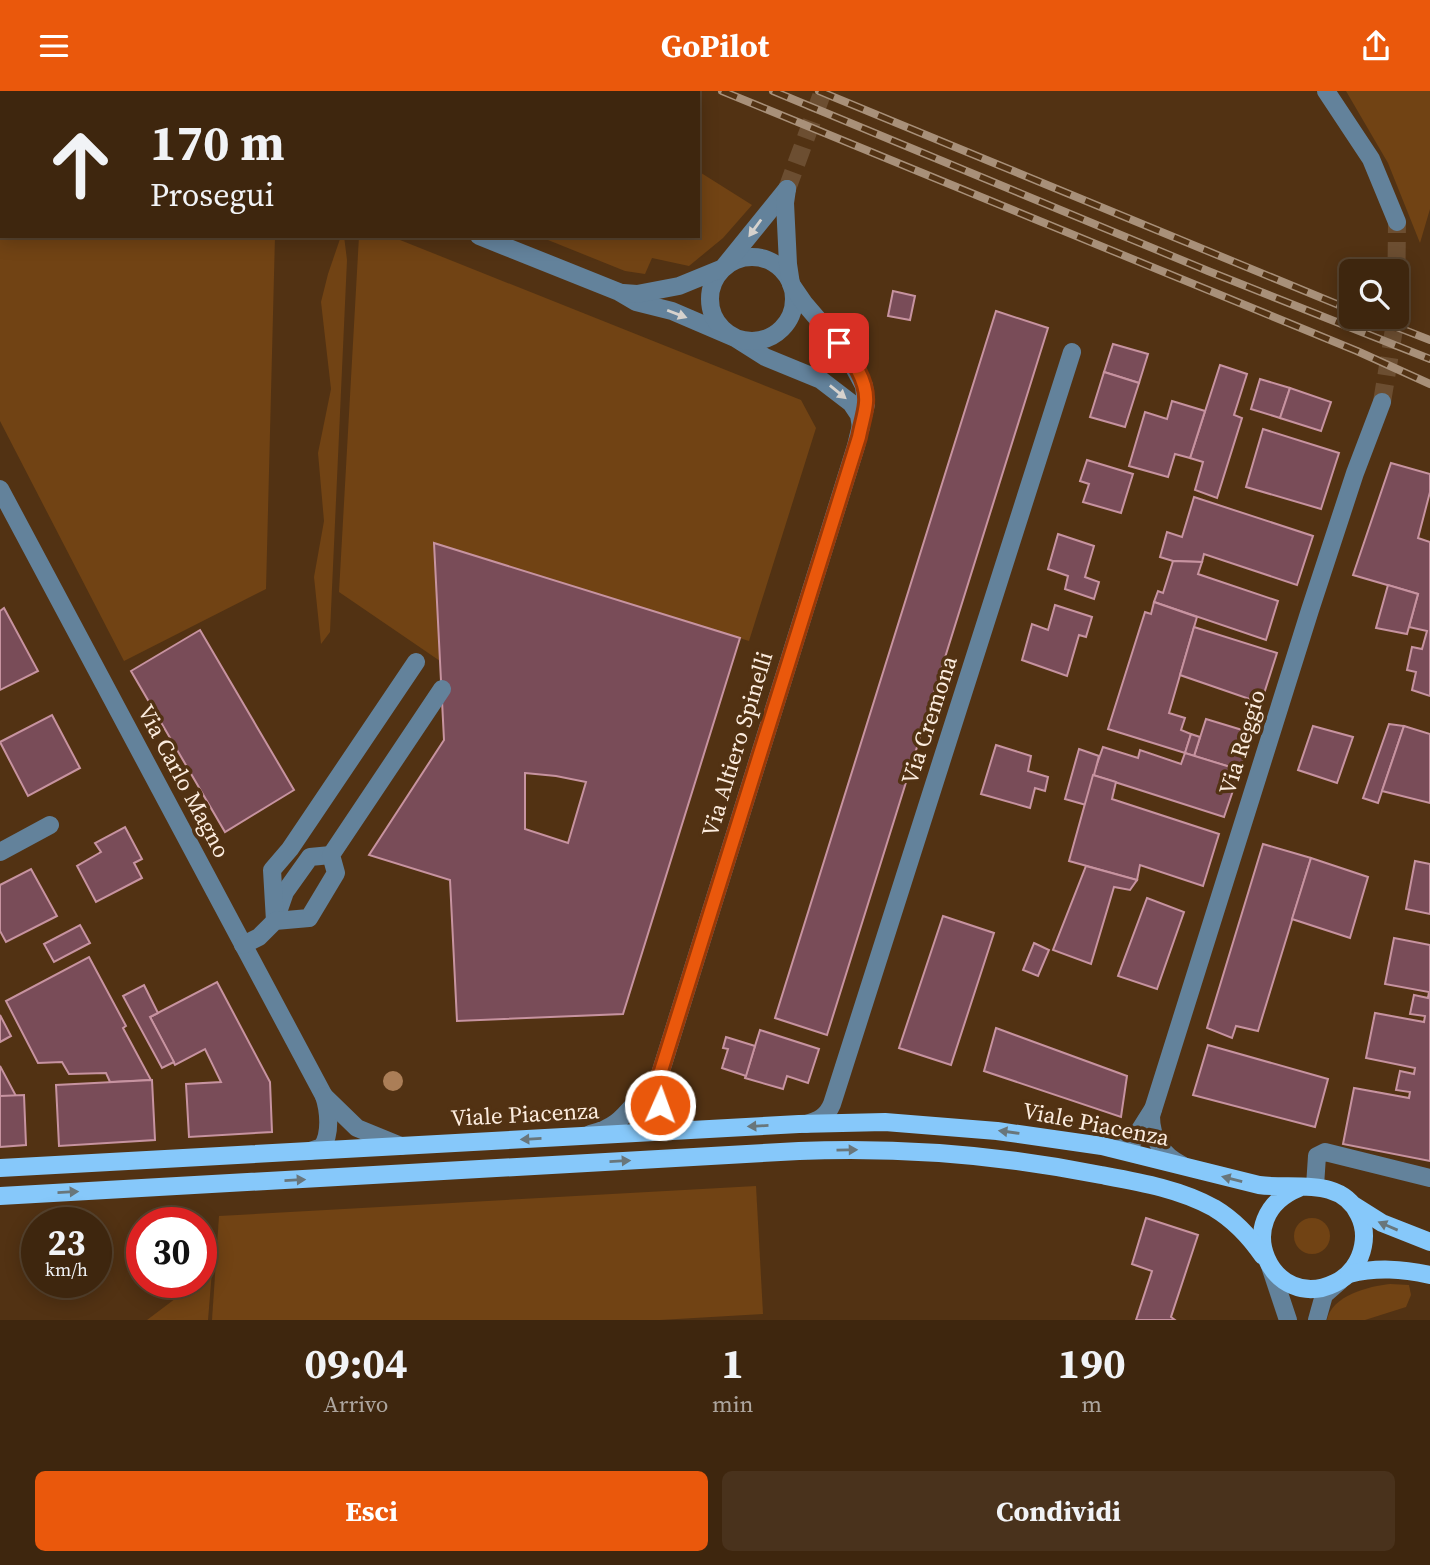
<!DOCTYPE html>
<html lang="it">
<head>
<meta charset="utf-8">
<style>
  :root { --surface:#3e260e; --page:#49321c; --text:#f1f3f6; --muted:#ada59e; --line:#57432e; --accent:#ea580c }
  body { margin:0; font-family:"Source Serif 4",serif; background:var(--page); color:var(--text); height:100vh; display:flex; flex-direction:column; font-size:26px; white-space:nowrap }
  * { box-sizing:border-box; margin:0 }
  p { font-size:23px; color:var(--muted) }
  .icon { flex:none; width:38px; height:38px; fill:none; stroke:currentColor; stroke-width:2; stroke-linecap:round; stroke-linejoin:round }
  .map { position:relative; height:1229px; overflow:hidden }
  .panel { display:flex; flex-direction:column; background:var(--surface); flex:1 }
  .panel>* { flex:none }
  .top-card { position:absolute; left:0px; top:0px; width:700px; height:147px; box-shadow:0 4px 18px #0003,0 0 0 2px var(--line); background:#3e260e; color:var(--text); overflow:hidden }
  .tools { position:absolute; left:1339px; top:168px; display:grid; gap:14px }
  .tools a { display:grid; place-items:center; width:70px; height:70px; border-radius:10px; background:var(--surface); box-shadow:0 4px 18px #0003,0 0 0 2px var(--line); font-size:35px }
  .speed { position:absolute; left:21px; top:1116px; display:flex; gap:14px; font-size:35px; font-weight:700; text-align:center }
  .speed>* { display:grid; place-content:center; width:91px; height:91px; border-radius:50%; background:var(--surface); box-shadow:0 4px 18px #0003,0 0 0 2px var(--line); line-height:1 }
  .speed small { font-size:18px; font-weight:400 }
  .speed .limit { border:10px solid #d22; background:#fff; color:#111 }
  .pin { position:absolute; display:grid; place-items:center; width:60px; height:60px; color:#fff; margin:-30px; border-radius:14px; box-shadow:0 4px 10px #0006 }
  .me { position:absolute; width:77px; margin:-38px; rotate:2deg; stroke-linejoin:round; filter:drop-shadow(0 0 5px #0008) }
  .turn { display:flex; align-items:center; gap:24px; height:147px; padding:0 35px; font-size:32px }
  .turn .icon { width:91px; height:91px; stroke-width:2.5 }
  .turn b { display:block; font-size:49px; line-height:60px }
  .eta { display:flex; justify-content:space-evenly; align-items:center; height:119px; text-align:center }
  .eta b { font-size:42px; font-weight:700; line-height:49px }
  .primary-button { display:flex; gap:14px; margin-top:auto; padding:14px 35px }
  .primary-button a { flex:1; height:80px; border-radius:10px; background:var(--accent); color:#fff; font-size:28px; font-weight:700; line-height:80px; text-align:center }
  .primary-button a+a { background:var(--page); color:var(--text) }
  header { display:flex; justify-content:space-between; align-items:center; height:91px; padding:0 35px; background:var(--accent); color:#fff; font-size:32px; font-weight:700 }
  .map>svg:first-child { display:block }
</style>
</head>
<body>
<header><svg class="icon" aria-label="menu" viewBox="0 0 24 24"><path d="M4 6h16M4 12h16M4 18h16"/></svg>GoPilot<svg class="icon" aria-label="share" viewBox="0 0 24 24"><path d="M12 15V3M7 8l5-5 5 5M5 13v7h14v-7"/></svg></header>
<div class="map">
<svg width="1430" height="1229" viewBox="0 0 1430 1229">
  <rect width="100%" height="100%" fill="#523213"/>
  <g fill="#714314">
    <polygon points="172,0 507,0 511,2 176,2"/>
    <polygon points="1346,0 1430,0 1430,118 1420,152 1388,72"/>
    <polygon points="0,3 2,145 275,145 266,498 124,570 0,330"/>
    <polygon points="698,80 752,114 723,147 689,175 652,167 645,183 625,180 538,145 698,145"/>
    <polygon points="341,145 344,145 347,169 330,541 321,553 314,486 324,430 318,362 331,298 321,211 328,183"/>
    <polygon points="359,145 390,145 801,309 816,337 749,550 435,452 440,570 339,501"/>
    <polygon points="756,1095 763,1223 660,1229 212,1229 219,1125"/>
    <circle cx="1312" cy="1145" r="18"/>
    <polygon points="212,1180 208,1229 147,1229 196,1192 201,1192 201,1188"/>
    <path d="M 1390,1193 L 1409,1194 L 1411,1204 L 1406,1216 L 1365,1229 L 1327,1229 C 1331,1205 1369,1195 1390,1193 Z"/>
  </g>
  <g fill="#794c58" stroke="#c793a0" stroke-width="2" fill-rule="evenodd">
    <polygon points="893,200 915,205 910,229 888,225"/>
    <polygon points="996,220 1048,237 827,944 775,927"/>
    <polygon points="1113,253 1148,263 1139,292 1104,281"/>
    <polygon points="1220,274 1247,283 1234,324 1242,327 1217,407 1195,399 1203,371 1190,367"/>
    <polygon points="1104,281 1139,292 1125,336 1090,326"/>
    <polygon points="1260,288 1290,297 1280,327 1251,318"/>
    <polygon points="1290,297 1331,311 1321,340 1280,327"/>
    <polygon points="1172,310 1205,320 1190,367 1175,363 1168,386 1129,375 1145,321 1167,328"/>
    <polygon points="1263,338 1339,362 1321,418 1246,396"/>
    <polygon points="1087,369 1133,383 1121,422 1083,411 1089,393 1080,390"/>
    <polygon points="1391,372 1430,383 1430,401 1418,447 1430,451 1430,605 1412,599 1416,581 1407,579 1412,556 1422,558 1427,540 1409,536 1418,503 1353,484"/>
    <polygon points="1194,406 1313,445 1297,494 1204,463 1202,471 1173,470 1160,466 1167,441 1182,446"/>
    <polygon points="1058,443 1094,455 1085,486 1099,491 1094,508 1065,498 1068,485 1048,478"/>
    <path d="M 434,452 L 740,547 L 623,923 L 457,930 L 450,789 L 369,764 L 444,649 ZM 525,682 L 556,685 L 586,691 L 568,752 L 525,738 Z"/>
    <polygon points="1173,470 1202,471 1198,483 1278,510 1266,549 1154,511 1158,500 1163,502"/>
    <polygon points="1388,494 1418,503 1407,543 1376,537"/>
    <polygon points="1154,511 1197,526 1169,622 1185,627 1181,639 1191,643 1185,662 1108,638 1145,521 1151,523"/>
    <polygon points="1055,514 1092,526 1086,546 1079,544 1067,585 1022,569 1032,533 1048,539"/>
    <polygon points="4,517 38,580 0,599 0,520"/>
    <polygon points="1194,536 1277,562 1261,612 1180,584"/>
    <polygon points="200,539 294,699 225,741 131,580"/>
    <polygon points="52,624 80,677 28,705 0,651"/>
    <polygon points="1206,628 1252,642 1240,679 1194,665"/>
    <polygon points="1389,633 1404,635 1378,712 1363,707"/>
    <polygon points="1313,635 1353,646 1337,692 1298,679"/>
    <polygon points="1404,635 1430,643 1430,712 1382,700"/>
    <polygon points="1191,643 1200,646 1194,665 1185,662"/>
    <polygon points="996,654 1031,665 1028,680 1048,686 1045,700 1035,697 1030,717 981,703"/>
    <polygon points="1103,656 1138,667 1140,659 1181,673 1185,662 1240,679 1224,726 1093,684"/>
    <polygon points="1079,658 1099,665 1086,714 1065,708"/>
    <polygon points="1093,684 1116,691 1112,708 1219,743 1203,795 1140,774 1137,789 1069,770"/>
    <polygon points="125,736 142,768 134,772 142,787 96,811 77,775 101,761 95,752"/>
    <polygon points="1263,753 1311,767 1258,940 1236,935 1232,947 1207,937"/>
    <polygon points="1311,767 1368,786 1350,847 1292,828"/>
    <polygon points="1415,770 1430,773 1430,823 1406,818"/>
    <polygon points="1086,775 1137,789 1130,799 1114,796 1091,873 1053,859"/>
    <polygon points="31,778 57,825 6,851 0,840 0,794"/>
    <polygon points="1147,807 1184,821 1157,898 1118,885"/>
    <polygon points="943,825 994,842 951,974 899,957"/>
    <polygon points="80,834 90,852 54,871 44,853"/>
    <polygon points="1394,847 1430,854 1430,1070 1343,1053 1354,997 1409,1007 1410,1001 1396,999 1400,980 1414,983 1415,977 1366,967 1375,922 1424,931 1425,925 1410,923 1414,904 1428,907 1429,901 1385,893"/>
    <polygon points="1034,852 1049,859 1038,885 1023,879"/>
    <polygon points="89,866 126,935 123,937 151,989 110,991 106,982 69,983 62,971 38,972 6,910"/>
    <polygon points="217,891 270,991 272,1041 189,1046 186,993 221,991 205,958 175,974 150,926"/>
    <polygon points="144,894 158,922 150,926 174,971 162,977 123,905"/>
    <polygon points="0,924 11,945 0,951"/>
    <polygon points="996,937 1127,985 1121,1026 984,980"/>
    <polygon points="760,939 819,958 808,992 787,985 783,998 745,987"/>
    <polygon points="726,946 755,955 746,985 722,977 728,958 723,957"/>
    <polygon points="1208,954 1328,988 1315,1036 1193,1004"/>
    <polygon points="0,975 16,1005 0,1005"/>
    <polygon points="152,989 155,1049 59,1055 56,994"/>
    <polygon points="24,1004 26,1054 0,1056 0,1005"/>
    <polygon points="1146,1127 1198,1144 1171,1226 1175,1229 1136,1229 1152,1180 1132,1173"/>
  </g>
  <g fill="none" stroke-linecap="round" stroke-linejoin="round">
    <g stroke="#6c4e31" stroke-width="18" stroke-dasharray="18 9" stroke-linecap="butt">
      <polyline points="787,98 823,0"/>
      <polyline points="1396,223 1397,131"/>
      <polyline points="1382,311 1396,226"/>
    </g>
    <g stroke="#63829b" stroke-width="18">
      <polyline points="114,0 119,2"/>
      <polyline points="1326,0 1371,68 1397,131"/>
      <polyline points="479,145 619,201 636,211 672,220 735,247 765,266 821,289 851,312 859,324 861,336"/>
      <circle cx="752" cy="208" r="42"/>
      <polyline points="623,202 637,203 679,195 723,177 787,98"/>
      <path d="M 0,398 L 324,1005 C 329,1020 331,1043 322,1056 L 310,1060"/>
      <polyline points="0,761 50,734"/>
      <polyline points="277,824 285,801 310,766 331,764"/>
      <polyline points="275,830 272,779 290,758 416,571"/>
      <polyline points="243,854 259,846 275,830 309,827 336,782 331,764 442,598"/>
      <path d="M 660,983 C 655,1011 658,1034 690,1038"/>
      <polyline points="324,1005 357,1037 401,1055"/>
      <path d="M 806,1033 C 819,1030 827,1025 832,1013 L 1072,261"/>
      <path d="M 590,1043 C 620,1036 626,1021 645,1001 C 650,995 656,991 660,983 L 856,355 L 866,313 L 864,295 L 845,260 L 804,212 L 791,193 L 788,173 L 785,112 L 787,98"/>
      <polyline points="1111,1057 1123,1057 1131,1053 1153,1018"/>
      <path d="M 1182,1074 C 1162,1064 1151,1047 1151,1025 L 1310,519 L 1355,382 L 1382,311"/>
      <polyline points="1315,1095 1317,1065 1325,1061 1430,1087"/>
      <polyline points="1270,1175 1288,1229"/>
      <polyline points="1317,1229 1324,1204 1340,1190"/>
    </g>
    <g stroke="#86c8fa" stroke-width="18">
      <path d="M 0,1077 L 799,1033 L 885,1031 L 997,1040 L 1102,1055 L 1259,1094 C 1293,1099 1341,1085 1359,1124 C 1364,1134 1365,1145 1363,1155 C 1360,1171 1350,1185 1335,1192 C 1272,1223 1227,1126 1299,1097"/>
      <path d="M 0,1105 L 799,1060 C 900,1056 1002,1064 1101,1084 C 1139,1091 1180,1098 1214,1117 C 1234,1129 1250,1146 1263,1165"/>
      <polyline points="1355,1115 1382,1132 1430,1151"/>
      <path d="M 1349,1183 C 1377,1176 1402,1178 1430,1184"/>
    </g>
    <defs>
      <g id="rail">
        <polyline points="722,0 1357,260 1430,293"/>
        <polyline points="773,0 1208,180 1430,268"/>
        <polyline points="819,0 1351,219"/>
        <polyline points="1371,226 1430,249"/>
      </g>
    </defs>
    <use href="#rail" stroke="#a89079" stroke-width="8"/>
    <use href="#rail" stroke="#523213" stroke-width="5" stroke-dasharray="16" stroke-linecap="butt"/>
  </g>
  <circle fill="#ab7e57" cx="393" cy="990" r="10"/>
  <defs><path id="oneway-solid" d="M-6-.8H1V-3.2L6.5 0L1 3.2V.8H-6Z" transform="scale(1.75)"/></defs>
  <g fill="#d6d2cd">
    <use href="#oneway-solid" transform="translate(755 137) rotate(126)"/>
    <use href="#oneway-solid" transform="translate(677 223) rotate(21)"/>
    <use href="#oneway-solid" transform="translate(838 301) rotate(39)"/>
  </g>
  <g fill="#69767b">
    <use href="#oneway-solid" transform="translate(758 1035) rotate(177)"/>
    <use href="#oneway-solid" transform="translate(1009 1041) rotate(-172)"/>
    <use href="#oneway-solid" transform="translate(531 1048) rotate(177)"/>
    <use href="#oneway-solid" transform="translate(847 1059) rotate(-1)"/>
    <use href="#oneway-solid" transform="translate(620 1070) rotate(-3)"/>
    <use href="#oneway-solid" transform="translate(1232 1088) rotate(-166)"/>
    <use href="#oneway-solid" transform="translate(295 1089) rotate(-3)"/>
    <use href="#oneway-solid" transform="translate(68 1101) rotate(-3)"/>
    <use href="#oneway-solid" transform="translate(1388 1135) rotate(-157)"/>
  </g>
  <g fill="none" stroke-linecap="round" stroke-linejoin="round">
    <defs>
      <path id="route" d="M 660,1014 L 660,983 L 859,346 C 861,335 865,323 866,312 C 868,290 852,268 839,252"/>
    </defs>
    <use href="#route" stroke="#983908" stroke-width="18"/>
    <use href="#route" stroke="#ea580c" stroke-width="12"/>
  </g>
  <g text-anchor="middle" stroke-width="7" stroke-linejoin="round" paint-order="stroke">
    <g font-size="23" fill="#fcecde" stroke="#523213">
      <text transform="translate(929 629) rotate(-72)" y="8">Via Cremona</text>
      <text transform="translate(1242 651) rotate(-73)" y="8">Via Reggio</text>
      <text transform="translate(737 653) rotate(-73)" y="8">Via Altiero Spinelli</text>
      <text transform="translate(184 690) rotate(62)" y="8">Via Carlo Magno</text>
      <text transform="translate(525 1023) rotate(-3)" y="8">Viale Piacenza</text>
      <text transform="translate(1096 1033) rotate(11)" y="8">Viale Piacenza</text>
    </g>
  </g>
</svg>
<div class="tools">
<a><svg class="icon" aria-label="search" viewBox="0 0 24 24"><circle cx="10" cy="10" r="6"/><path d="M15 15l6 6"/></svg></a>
</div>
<div class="speed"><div>23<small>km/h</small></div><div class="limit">30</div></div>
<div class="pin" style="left:839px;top:252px;background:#d93025"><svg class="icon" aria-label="arrive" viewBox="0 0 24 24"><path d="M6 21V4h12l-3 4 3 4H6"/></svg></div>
<svg class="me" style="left:660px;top:1014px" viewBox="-20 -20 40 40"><circle r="17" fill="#ea580c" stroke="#fff" stroke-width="3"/><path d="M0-11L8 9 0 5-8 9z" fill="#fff"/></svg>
<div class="top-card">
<div class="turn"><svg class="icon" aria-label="ahead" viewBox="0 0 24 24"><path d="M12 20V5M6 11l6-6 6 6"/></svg><div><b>170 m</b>Prosegui</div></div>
</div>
</div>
<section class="panel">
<div class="eta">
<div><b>09:04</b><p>Arrivo</p></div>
<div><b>1</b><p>min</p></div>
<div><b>190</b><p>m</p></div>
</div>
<div class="primary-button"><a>Esci</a><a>Condividi</a></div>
</section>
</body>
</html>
